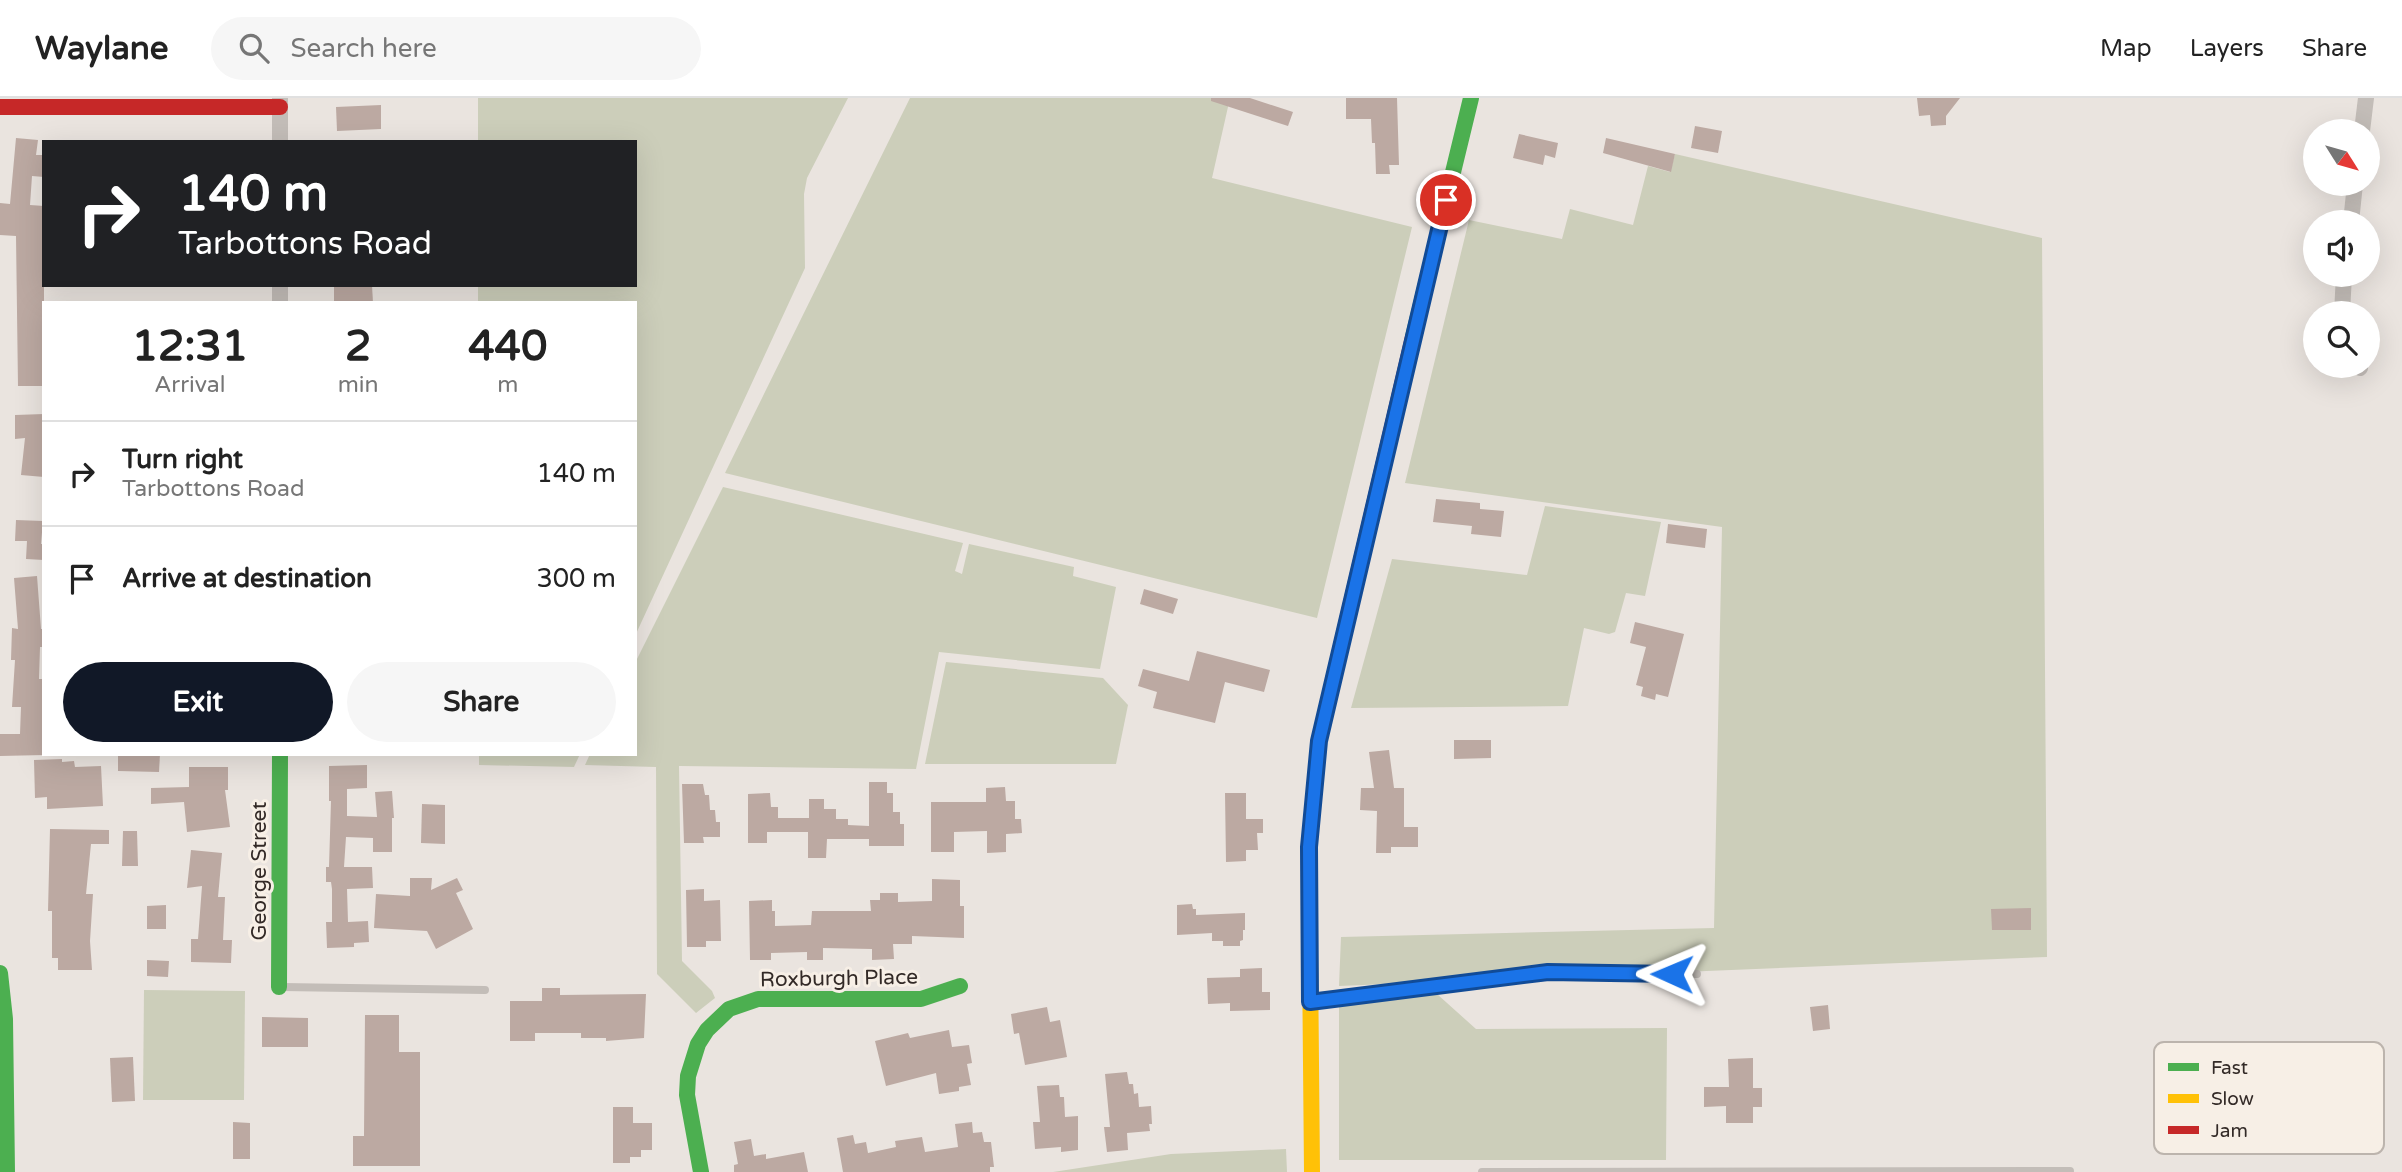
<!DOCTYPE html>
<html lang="en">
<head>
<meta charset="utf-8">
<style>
  :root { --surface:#fff; --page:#f6f6f6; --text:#222; --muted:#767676; --line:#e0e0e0; --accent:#111827 }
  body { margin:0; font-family:"Varela Round",sans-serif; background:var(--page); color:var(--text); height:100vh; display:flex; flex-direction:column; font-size:26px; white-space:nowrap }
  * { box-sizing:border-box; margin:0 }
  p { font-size:23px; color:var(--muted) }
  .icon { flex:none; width:38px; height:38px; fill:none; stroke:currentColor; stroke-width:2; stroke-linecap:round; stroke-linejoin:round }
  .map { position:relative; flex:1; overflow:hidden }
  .drawer { position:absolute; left:42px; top:203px; width:595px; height:455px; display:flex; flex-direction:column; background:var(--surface); border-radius:0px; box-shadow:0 7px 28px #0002 }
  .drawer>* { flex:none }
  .guide { position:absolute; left:42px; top:42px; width:595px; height:147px; border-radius:0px; box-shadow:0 7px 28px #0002; background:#202124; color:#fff; overflow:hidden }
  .needle { width:46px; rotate:127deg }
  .tools { position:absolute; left:2303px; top:21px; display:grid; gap:14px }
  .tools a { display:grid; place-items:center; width:77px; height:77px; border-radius:50%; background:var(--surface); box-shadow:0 7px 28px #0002; font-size:35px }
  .pin { position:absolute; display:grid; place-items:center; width:60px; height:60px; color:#fff; margin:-30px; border:4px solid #fff; border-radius:50%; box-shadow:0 2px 7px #0007 }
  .me { position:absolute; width:77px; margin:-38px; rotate:271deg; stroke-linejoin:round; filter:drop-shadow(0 0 5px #0008) }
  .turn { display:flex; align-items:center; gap:24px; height:147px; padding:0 21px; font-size:32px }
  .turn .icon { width:91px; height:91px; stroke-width:2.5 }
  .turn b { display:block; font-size:49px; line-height:60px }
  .eta { display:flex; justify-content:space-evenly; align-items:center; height:119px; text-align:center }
  .eta b { font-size:42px; font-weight:700; line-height:49px }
  .cta { display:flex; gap:14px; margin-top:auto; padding:14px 21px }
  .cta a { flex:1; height:80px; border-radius:42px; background:var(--accent); color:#fff; font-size:28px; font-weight:700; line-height:80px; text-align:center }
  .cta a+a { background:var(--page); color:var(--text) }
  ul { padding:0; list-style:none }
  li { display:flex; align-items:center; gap:21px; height:105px; padding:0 21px; border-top:2px solid var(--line) }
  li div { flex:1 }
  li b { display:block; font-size:26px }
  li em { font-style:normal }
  header { display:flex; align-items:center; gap:42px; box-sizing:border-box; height:98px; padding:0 35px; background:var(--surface); border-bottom:2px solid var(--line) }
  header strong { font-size:33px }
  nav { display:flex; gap:38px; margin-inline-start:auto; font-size:24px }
  .search { width:490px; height:63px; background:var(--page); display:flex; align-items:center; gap:18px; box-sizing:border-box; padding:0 24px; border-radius:38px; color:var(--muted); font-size:26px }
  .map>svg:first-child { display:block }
</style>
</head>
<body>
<header>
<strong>Waylane</strong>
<div class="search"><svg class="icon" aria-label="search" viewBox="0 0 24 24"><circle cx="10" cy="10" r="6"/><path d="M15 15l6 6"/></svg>Search here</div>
<nav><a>Map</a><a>Layers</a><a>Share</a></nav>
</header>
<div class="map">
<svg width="2402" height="1074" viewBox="0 0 2402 1074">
  <rect width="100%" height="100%" fill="#eae4df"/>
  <g fill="#ccceba">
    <polygon points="478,0 848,0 807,80 804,96 805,170 635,538 635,205 478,205 478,187 635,187 635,44 478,44"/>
    <polygon points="910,0 1230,0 1212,80 1412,129 1317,520 725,375"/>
    <polygon points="1675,56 2042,140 2047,859 1339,888 1341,839 1714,830 1722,429 1405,385 1469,122 1562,141 1570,111 1633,127 1648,68 1670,74"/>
    <polygon points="723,389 963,445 955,473 962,476 969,446 1074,469 1073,478 1116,489 1100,571 939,554 916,671 679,668 682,863 712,893 715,900 696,915 657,876 656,669 585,667 590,656 635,656 635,565"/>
    <polygon points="1545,408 1661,424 1645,498 1626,495 1615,534 1609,536 1584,530 1568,608 1351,610 1392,461 1527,477"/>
    <polygon points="946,564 1103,580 1128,607 1116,666 925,666"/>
    <polygon points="479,656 580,656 574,669 479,667"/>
    <polygon points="144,892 245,893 244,1002 143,1002"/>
    <polygon points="1437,896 1476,931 1667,930 1666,1062 1339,1062 1339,908"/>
    <polygon points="1286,1051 1287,1074 1053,1074 1171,1056"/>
  </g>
  <g fill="#bca9a2">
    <polygon points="1211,0 1250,0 1293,14 1288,28 1211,3"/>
    <polygon points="1346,0 1397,0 1399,67 1389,67 1390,76 1376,76 1375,45 1372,45 1371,21 1346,21"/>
    <polygon points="1917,0 1960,0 1946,18 1946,27 1931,28 1930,17 1919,18"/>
    <polygon points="381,7 381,31 337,33 336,9"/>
    <polygon points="1695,28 1722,33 1718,55 1691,50"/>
    <polygon points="1519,36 1558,45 1555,60 1545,57 1543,67 1513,60"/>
    <polygon points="16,40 38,42 36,57 44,57 44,79 32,78 30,107 44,108 44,288 18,288 16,138 0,137 0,105 10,106"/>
    <polygon points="1606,40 1675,56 1671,74 1603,55"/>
    <polygon points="334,187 372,187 373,205 334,205"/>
    <polygon points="44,316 44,379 21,377 25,340 15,341 15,317"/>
    <polygon points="1436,401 1480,405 1480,411 1504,413 1501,439 1471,436 1472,428 1433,424"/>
    <polygon points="16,422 43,423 41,446 44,446 44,462 26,461 27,443 15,443"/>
    <polygon points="1668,426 1707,431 1705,450 1666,445"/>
    <polygon points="37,478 41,531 44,531 44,549 40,549 39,581 44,581 44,657 0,658 0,636 20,636 21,609 12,609 15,562 11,562 12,530 18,531 14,480"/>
    <polygon points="1144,491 1178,501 1173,516 1140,506"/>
    <polygon points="1635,524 1684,536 1668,599 1656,596 1655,602 1641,598 1643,589 1636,587 1646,549 1630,545"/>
    <polygon points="1197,553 1270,572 1264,594 1225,584 1215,625 1153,610 1157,594 1138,588 1143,571 1189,583"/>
    <polygon points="1454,642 1491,642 1491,660 1454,661"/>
    <polygon points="1389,652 1394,690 1404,690 1404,729 1418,729 1418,749 1391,749 1391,755 1376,755 1377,713 1360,712 1361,690 1374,690 1369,654"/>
    <polygon points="118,656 160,656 159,674 118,673"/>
    <polygon points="62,661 62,664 74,663 75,669 101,668 103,708 47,711 47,699 35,700 34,662"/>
    <polygon points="367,667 367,690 347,691 347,718 377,719 375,694 392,693 394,720 392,720 392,754 373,754 373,740 346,739 344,769 372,769 373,790 347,791 348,824 368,823 369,844 354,845 354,849 327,850 326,824 332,824 332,791 331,784 326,784 326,769 329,769 331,703 329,703 329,668"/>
    <polygon points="189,669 228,669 228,692 225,692 230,729 187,734 184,704 151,706 151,690 189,689"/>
    <polygon points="869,684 887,684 887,695 893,695 893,714 900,714 900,726 904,726 904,748 869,748 869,741 827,741 826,760 808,760 808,734 767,734 767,745 748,745 748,696 770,695 771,709 778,709 778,720 809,720 809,701 824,701 824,711 836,711 836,721 848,721 848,727 869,728"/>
    <polygon points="682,686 703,686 705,697 709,697 710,712 715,712 716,724 720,724 720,739 703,739 704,745 684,745"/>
    <polygon points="1005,689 1006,703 1015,703 1015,721 1021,721 1022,735 1006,736 1006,754 987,755 987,733 954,734 954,754 931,754 931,704 986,704 986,690"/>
    <polygon points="1225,695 1246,695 1246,721 1263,721 1263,735 1257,735 1258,752 1246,752 1246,763 1226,764"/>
    <polygon points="422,706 445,707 445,746 421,745"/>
    <polygon points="50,731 109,732 109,746 91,746 86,796 93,796 90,843 92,872 58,872 58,860 52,860 52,813 48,813"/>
    <polygon points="123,733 137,733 138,768 122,768"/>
    <polygon points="191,752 222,755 218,799 225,799 223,842 232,842 231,865 191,864 191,841 198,841 202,788 187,790"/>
    <polygon points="410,780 432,780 431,792 457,780 463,792 456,795 473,831 436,851 427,833 374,830 376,796 410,798"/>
    <polygon points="932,781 960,782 960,808 964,808 964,840 912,838 912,846 893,846 894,861 872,862 872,851 823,850 823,862 807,862 807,854 771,855 771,862 750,862 749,803 772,802 772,813 775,813 775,828 811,827 812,813 871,813 870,802 880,802 880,795 898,795 898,804 932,803"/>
    <polygon points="704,791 704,803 720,802 721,843 706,843 706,849 687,849 686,792"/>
    <polygon points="1192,806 1193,811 1196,811 1196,817 1245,815 1245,832 1243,832 1243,842 1240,843 1240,848 1223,848 1223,843 1212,843 1212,835 1177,837 1177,807"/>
    <polygon points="166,807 166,831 147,831 147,808"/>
    <polygon points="2031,810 2031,832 1992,832 1991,811"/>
    <polygon points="147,862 169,863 168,879 147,878"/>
    <polygon points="1262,870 1262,894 1270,894 1270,912 1230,913 1230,905 1208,906 1207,880 1240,879 1240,871"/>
    <polygon points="542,890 560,890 560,897 646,896 644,940 606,943 606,940 581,940 581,935 535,935 535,943 510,943 510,903 542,903"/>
    <polygon points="1828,907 1830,931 1813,933 1810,909"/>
    <polygon points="1047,909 1050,924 1060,922 1067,959 1025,967 1019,935 1014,936 1011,916"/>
    <polygon points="365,917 399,917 399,954 420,954 420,1068 353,1068 353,1038 364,1038"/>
    <polygon points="262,919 308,920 308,949 262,949"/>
    <polygon points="949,932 952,949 969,947 972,965 967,966 971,987 959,989 959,993 939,996 936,975 886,988 875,943 908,935 910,940"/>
    <polygon points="133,959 135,1003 112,1004 110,960"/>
    <polygon points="1753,960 1753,990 1762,990 1762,1009 1753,1009 1753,1025 1726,1025 1726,1008 1704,1009 1704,989 1729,989 1728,961"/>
    <polygon points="1127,974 1129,986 1133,986 1134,996 1138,995 1139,1009 1151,1008 1152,1026 1149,1026 1150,1033 1127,1035 1128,1052 1107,1054 1104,1029 1110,1029 1105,976"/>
    <polygon points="1059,987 1060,999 1064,999 1065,1019 1078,1018 1078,1052 1061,1054 1061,1049 1035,1051 1033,1024 1040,1024 1037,988"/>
    <polygon points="613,1009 633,1009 633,1025 652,1025 652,1052 641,1052 641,1059 630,1059 630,1065 613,1065"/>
    <polygon points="233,1024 250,1025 250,1061 233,1061"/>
    <polygon points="972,1024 973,1035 982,1034 984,1044 991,1044 994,1069 990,1069 990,1074 843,1074 837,1040 853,1037 855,1046 866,1044 868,1055 896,1049 895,1043 922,1039 925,1054 958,1049 955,1026"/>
    <polygon points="751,1041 754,1058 766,1056 766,1061 804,1054 808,1074 734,1074 734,1067 738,1066 734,1044"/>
  </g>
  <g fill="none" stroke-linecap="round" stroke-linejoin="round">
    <g stroke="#c3bdb8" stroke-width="8">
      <polyline points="282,889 485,892"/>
      <polyline points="1313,904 1548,875 1697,876"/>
      <polyline points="1482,1074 2070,1073"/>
    </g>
    <g stroke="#c3bdb8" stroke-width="16">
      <polyline points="2362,33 2366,0"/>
      <polyline points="280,44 280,0"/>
      <polyline points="2351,124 2355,86"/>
      <polyline points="280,205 280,187"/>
      <polyline points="2342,215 2344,177"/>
      <polyline points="2359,268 2360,270"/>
    </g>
    <g stroke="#4caf50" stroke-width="16">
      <polyline points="1413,239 1471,0"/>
      <polyline points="0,875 5,921 7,1074"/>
      <polyline points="279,889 280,656"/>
      <polyline points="701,1074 687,997 688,978 698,946 707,932 729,911 758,901 921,901 960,888"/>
    </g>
    <polyline stroke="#ffc107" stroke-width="16" points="1312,1074 1309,749 1319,643 1333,582"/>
    <g stroke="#c62828" stroke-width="16">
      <polyline points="0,9 280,9"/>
      <polyline points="1333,582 1413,239"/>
    </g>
  </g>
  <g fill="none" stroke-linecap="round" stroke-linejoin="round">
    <defs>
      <polyline id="route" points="1446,102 1319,643 1309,749 1310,904 1548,874 1672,876"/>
    </defs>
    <use href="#route" stroke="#114b97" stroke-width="18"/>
    <use href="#route" stroke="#1a73e8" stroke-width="12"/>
  </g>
  <g text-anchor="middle" stroke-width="6" stroke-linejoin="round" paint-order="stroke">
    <g font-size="21" fill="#332a27" stroke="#f7efe6">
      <text transform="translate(259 773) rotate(-90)" y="7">George Street</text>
      <text transform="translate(839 880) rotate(-1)" y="7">Roxburgh Place</text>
    </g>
  </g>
  <rect x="2154" y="944" width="230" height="112" rx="10" fill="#f7efe6" stroke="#bcb4ad" stroke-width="2"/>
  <rect x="2168" y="965" width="31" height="8" fill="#4caf50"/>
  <rect x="2168" y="996" width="31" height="9" fill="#ffc107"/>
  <rect x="2168" y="1028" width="31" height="8" fill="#c62828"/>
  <g font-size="19" fill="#332a27">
    <text x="2211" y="976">Fast</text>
    <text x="2211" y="1007">Slow</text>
    <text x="2211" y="1039">Jam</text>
  </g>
</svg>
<div class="tools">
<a><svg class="needle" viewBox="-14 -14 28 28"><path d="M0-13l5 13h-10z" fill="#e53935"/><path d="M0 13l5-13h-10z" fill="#767676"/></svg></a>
<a><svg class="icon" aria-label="sound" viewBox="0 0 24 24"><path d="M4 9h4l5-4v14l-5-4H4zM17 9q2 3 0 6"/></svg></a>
<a><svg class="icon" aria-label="search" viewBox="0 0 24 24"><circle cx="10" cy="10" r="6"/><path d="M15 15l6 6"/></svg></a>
</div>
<div class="pin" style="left:1446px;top:102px;background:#d93025"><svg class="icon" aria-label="arrive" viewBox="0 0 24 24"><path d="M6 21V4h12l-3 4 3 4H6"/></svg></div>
<svg class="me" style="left:1672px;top:876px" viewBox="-20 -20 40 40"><path d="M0-17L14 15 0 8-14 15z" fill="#1a73e8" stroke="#fff" stroke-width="4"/></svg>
<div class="guide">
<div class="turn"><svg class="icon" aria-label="right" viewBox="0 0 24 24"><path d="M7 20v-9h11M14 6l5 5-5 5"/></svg><div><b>140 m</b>Tarbottons Road</div></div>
</div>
<section class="drawer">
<div class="eta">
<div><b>12:31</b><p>Arrival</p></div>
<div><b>2</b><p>min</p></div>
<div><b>440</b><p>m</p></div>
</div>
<ul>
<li><svg class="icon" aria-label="right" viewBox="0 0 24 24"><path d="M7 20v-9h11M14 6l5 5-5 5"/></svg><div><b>Turn right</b><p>Tarbottons Road</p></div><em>140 m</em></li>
<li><svg class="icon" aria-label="arrive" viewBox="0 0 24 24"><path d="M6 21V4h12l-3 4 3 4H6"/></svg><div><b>Arrive at destination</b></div><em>300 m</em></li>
</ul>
<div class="cta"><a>Exit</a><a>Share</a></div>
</section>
</div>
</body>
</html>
